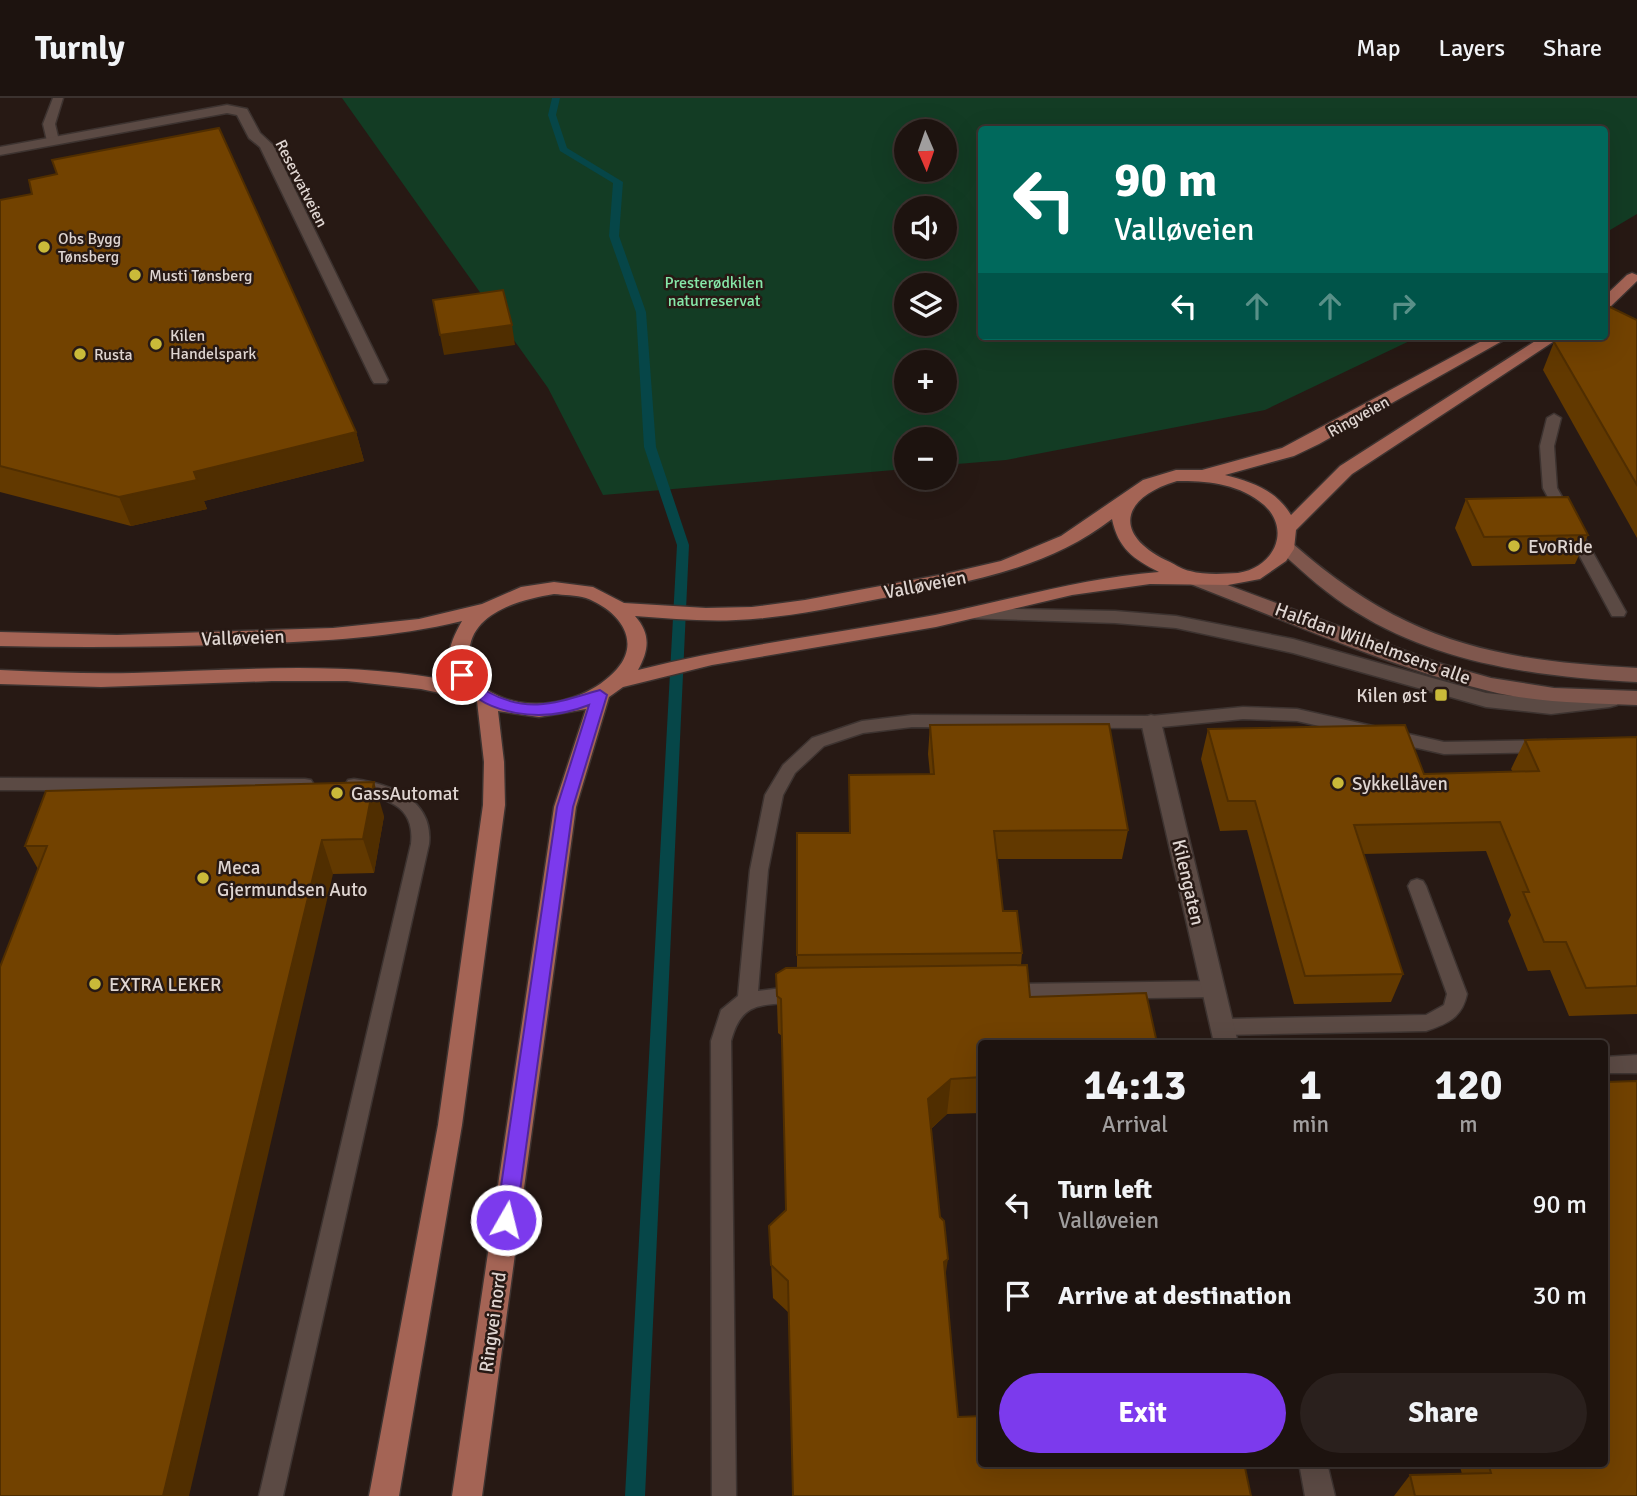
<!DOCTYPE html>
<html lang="en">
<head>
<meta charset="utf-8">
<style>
  :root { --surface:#1d130f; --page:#2a201d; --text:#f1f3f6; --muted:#a09e9e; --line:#3b322f; --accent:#7c3aed }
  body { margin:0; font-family:Signika,sans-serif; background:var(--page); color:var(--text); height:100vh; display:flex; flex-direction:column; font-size:26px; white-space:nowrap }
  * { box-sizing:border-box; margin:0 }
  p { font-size:23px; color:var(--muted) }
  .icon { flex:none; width:38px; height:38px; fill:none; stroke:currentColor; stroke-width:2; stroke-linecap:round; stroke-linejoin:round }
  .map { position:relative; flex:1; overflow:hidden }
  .sheet { position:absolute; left:978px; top:942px; width:630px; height:427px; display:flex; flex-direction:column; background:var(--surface); border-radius:7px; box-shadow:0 7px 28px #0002,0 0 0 2px var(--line) }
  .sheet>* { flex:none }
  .guide { position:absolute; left:978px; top:28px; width:630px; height:214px; border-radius:7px; box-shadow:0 7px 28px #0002,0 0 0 2px var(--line); background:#00695c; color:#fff; overflow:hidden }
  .needle { width:46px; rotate:178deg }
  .buttons { position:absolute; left:894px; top:21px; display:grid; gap:14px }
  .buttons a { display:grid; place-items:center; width:63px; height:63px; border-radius:50%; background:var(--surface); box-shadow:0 7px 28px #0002,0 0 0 2px var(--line); font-size:35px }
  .pin { position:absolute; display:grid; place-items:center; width:60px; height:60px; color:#fff; margin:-30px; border:4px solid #fff; border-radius:50%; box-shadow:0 2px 7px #0007 }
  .me { position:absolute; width:77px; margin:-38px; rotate:8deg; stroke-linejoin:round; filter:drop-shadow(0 0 5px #0008) }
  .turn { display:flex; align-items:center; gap:24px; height:147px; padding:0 21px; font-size:32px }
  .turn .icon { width:91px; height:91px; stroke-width:2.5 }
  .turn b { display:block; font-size:49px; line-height:60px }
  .lanes { display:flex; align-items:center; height:66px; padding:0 21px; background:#0003; justify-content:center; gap:35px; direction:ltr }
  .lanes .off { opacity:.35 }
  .eta { display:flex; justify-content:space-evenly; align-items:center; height:119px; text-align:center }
  .eta b { font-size:42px; font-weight:700; line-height:49px }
  .primary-button { display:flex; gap:14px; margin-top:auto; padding:14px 21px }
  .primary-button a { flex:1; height:80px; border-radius:42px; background:var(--accent); color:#fff; font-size:28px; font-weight:700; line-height:80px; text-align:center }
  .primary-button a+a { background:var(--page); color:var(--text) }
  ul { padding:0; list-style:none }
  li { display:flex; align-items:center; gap:21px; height:91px; padding:0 21px }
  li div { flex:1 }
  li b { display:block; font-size:26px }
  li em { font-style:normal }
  header { display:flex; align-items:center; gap:42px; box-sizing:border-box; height:98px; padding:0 35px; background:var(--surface); border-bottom:2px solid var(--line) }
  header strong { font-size:33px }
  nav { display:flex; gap:38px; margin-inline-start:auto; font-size:24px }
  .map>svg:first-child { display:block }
</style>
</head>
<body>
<header>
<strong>Turnly</strong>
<nav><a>Map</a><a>Layers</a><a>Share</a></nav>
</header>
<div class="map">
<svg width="1637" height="1398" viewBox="0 0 1637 1398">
  <rect width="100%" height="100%" fill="#271914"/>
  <path fill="#133c24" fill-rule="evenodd" d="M 342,0 L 1637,0 L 1637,116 L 1605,135 L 1605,32 L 982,32 L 982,238 L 1420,238 L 1265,312 L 1006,362 L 945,367 L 945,341 L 906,341 L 906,371 L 603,397 L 548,290 ZM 906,33 L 945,33 L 945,72 L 906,72 ZM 906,110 L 945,110 L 945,149 L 906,149 ZM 906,187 L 945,187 L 945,226 L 906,226 ZM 906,264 L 945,264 L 945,303 L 906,303 Z"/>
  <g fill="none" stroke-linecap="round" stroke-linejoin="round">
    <polygon fill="#064648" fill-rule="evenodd" points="552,0 560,0 556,17 567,50 623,84 619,138 646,214 656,349 689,447 645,1398 625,1398 677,447 644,349 636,214 609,138 613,85 560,53 548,17"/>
    <defs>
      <g id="service">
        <polygon points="53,0 63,0 55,26 59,43 53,46 47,43 43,26"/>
        <polygon points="1554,316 1561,320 1554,348 1557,390 1626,514 1624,518 1612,518 1543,390 1540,348 1547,320"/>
        <path d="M 1243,609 L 1297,611 L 1444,644 L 1546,642 L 1555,648 L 1546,654 L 1444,656 L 1297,623 L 1243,621 L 1151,630 L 912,629 L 863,635 L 824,648 L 795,675 L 783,697 L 768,772 L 758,893 L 798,888 L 805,890 L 808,896 L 805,902 L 798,904 C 761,908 742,902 731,943 L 736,1398 L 712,1398 L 711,943 L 721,912 L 738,898 L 750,772 L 765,697 L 783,667 L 812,640 L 862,623 L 912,617 L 1151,618 Z"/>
        <polygon points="0,680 305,681 311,682 314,687 311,692 305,693 0,692"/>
        <path d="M 354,681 C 390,686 434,701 429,746 L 283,1398 L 259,1398 L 411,746 C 416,702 379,701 348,692 L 345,687 L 348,682 Z"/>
        <path d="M 1417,781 L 1423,783 L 1426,788 L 1467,896 C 1462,920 1447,926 1426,933 L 1224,937 L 1217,935 L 1214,929 L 1217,923 L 1224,921 L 1426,917 L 1444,907 L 1447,896 L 1408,788 L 1411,783 Z"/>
        <polygon points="1214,883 1221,885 1224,891 1221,897 1214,899 1008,902 1001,900 998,894 1001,888 1008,886"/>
        <polygon points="1637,957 1637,975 1605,975 1605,959"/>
      </g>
      <g id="minor">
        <polygon points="227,7 247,11 260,35 273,47 388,282 386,285 374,285 372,282 260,49 249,40 237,17 227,15 0,57 0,49"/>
        <polygon points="968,510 1115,513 1176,518 1293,541 1486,595 1551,602 1610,595 1617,597 1620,602 1617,607 1610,609 1551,616 1486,609 1293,555 1176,530 1115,525 961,520 959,516 961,512"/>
        <polygon points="1151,617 1158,619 1161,624 1238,945 1214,945 1141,624 1144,619"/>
        <polygon points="1299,1365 1327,1365 1335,1398 1305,1398"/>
      </g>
      <g id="secondary">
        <path d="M 1287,444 L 1293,446 C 1403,543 1494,563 1637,570 L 1637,584 C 1540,579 1439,566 1356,514 C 1328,497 1305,476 1281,454 L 1278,450 Z"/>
        <path d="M 1195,475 L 1438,565 L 1491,580 L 1554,590 L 1637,593 L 1637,607 C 1588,605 1537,605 1489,593 C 1386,568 1287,523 1188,485 L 1186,481 L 1188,477 Z"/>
      </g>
      <g id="primary">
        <polygon points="1632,175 1637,177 1637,183 1610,209 1605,211 1605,198 1627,177"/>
        <path d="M 1491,238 L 1511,238 L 1319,346 L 1294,358 L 1225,377 C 1252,384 1276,392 1291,417 L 1340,368 L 1543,238 L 1562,238 L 1352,376 L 1296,432 L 1294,451 L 1286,463 L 1260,481 L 1228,487 L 1150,486 L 1072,497 L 936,529 L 712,567 L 623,589 L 609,599 L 576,709 L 482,1398 L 452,1398 L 554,709 L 586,611 L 539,619 L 498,613 L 504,664 L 505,707 L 462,1027 L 399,1398 L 369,1398 L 438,1027 L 483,707 L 484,664 L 477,603 L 421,591 L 347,583 L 272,583 L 101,589 L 0,586 L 0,572 C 44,574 89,576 133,575 C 242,572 349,562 457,584 C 443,562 450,544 462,523 C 392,540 322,543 250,546 C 167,549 84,550 0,548 L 0,534 L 117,537 L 333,530 L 419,521 L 482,506 L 521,489 L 554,484 L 593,489 L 624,505 L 706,510 L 752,509 L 805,502 L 945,476 L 1001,463 L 1061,438 L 1143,382 L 1176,372 L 1202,372 L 1282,350 ZM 1177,383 C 1206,383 1235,385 1259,403 C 1293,427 1277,469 1238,475 C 1223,476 1204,477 1190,473 C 1183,472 1176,467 1170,464 C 1113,438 1119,400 1177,383 ZM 1112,421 C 1118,450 1133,461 1159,474 C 1082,480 1010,502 935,517 C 836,536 736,547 638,572 C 649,552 651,536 635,518 C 669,520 703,524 736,522 C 784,520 831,510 878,501 C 959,486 1045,473 1112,421 ZM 554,496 C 564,497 576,497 586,500 C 616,511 643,541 617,571 C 586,606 525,618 486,591 C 476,584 472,575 470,564 C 463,517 517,502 554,496 Z"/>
      </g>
    </defs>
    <use href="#service" stroke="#3d3330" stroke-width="3"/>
    <use href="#minor" stroke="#3d3330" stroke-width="3"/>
    <use href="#secondary" stroke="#3d3330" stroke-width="3"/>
    <use href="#primary" stroke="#3d3330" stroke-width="3"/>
    <use href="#service" fill="#5b4a44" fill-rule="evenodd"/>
    <use href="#minor" fill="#5b4a44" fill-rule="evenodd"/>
    <use href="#secondary" fill="#7f574d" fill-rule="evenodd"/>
    <use href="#primary" fill="#a46455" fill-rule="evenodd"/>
  </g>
  <g fill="#623900">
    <polygon points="32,96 356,334 364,363 204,403 207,411 131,428 0,394 0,102"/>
    <polygon points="1637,222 1637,440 1543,272 1554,244"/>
    <polygon points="1466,401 1588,437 1575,466 1472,468 1455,430"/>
    <polygon points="930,627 1128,732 1122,761 997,761 1003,813 1022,855 1021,867 982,945 982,1015 947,1016 931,1031 793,1398 789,1215 773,1200 769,1128 786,1112 782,938 778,935 776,876 797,870 797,735 849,735 849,677 930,676 928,656"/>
    <polygon points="1208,631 1424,676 1513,674 1511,671 1525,642 1637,639 1637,916 1569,918 1550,872 1528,873 1508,823 1511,817 1486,753 1363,756 1403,876 1391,904 1294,906 1247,732 1220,733 1201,661"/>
    <polygon points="384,718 374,775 333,776 38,771 25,748"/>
    <polygon points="1459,1365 1605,1365 1637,1398 1394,1398 1410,1377 1462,1376"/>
  </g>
  <g fill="#502e00">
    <polygon points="512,227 515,247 444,257 440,237"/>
    <polygon points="356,334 364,363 204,403 207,411 131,428 119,399 194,374"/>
    <polygon points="374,684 384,718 374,775 363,741"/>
    <polygon points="322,742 333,776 189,1398 163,1398"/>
    <polygon points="951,981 947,1016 925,1036 928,1001"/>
    <polygon points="948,1161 943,1193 944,1164"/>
  </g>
  <g fill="#724200" stroke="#502e00" stroke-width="2">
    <polygon points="219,30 356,334 194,374 197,382 119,399 0,368 0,102 32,96 29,82 57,76 52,62"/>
    <polygon points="503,192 512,227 440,237 433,202"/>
    <polygon points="1610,209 1637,222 1637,387 1554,244 1563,238 1605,238 1605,212"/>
    <polygon points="1568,399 1588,437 1484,439 1466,401"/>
    <polygon points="1109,626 1128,732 994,733 1003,813 1017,813 1022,855 797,857 797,735 850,735 849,677 934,676 930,627"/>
    <polygon points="1405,627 1424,676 1539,673 1525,642 1637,639 1637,888 1586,890 1566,844 1544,844 1523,794 1529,794 1500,724 1354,727 1403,876 1305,878 1255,703 1228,703 1208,631"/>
    <polygon points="374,684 363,741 322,742 163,1398 0,1398 0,869 47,748 25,748 46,693"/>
    <polygon points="1027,867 1030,899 1146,895 1157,945 982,945 982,979 951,981 928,1001 940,1119 944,1123 948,1161 944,1164 958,1319 982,1318 982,1365 1244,1365 1251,1398 793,1398 788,1183 771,1167 769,1128 786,1112 781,901 777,898 776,876 786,870"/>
    <polygon points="1637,983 1637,1398 1415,1398 1410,1377 1491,1375 1488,1365 1605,1365 1605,984"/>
  </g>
  <path fill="#7c3aed" stroke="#51269a" stroke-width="2" d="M 462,572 C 473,575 477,588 486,593 C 529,617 558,604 600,592 L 607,597 L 573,709 L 516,1122 L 513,1129 L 506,1131 L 499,1129 L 496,1122 L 557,709 L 589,607 C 544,625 483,620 454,577 Z"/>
  <g fill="#caba39" stroke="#271914" stroke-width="2.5">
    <circle cx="44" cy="149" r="7"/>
    <circle cx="135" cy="177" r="7"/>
    <circle cx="156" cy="246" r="7"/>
    <circle cx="80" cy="256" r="7"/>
    <circle cx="1514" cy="448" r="7"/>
    <rect x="1434" y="590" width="14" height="14" rx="3.5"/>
    <circle cx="1338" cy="685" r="7"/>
    <circle cx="337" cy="695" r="7"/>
    <circle cx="203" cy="780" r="7"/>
    <circle cx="95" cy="886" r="7"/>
  </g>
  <g text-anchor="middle" stroke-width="5" stroke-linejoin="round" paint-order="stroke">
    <g font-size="16" fill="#dfd5d1" stroke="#271914">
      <text transform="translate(302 85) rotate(63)" y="6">Reservatveien</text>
      <text transform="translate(1358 318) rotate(-29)" y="6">Ringveien</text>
    </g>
    <g font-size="16" fill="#dfd5d1" stroke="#271914" text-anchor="start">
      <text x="58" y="146">Obs Bygg<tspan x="58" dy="18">Tønsberg</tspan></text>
      <text x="149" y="183">Musti Tønsberg</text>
      <text x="170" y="243">Kilen<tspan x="170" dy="18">Handelspark</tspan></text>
      <text x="94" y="262">Rusta</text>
    </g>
    <g font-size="16" fill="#86e7a8" stroke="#271914">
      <text x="714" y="190">Presterødkilen<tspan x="714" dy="18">naturreservat</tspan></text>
    </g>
    <g font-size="19" fill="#dfd5d1" stroke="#271914" text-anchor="start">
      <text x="1528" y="455">EvoRide</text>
      <text x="1427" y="604" text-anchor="end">Kilen øst</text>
      <text x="1352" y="692">Sykkellåven</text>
      <text x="351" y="702">GassAutomat</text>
      <text x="217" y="776">Meca<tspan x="217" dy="22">Gjermundsen Auto</tspan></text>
      <text x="109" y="893">EXTRA LEKER</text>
    </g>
    <g font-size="19" fill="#dfd5d1" stroke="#271914">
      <text transform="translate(925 486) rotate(-11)" y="7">Valløveien</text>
      <text transform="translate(243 539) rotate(-2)" y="7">Valløveien</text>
      <text transform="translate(1373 545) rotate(20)" y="7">Halfdan Wilhelmsens alle</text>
      <text transform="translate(1189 784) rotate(77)" y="7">Kilengaten</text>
      <text transform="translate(492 1224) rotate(-82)" y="7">Ringvei nord</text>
    </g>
  </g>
</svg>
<div class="buttons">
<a><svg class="needle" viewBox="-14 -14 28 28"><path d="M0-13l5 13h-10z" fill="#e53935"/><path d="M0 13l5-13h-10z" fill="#a09e9e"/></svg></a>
<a><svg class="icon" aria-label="sound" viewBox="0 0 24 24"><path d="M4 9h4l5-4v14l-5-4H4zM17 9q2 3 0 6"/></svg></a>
<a><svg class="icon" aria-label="layers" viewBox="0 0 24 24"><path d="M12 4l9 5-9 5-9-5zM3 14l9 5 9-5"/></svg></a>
<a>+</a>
<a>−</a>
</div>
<div class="pin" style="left:462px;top:577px;background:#d93025"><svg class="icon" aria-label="arrive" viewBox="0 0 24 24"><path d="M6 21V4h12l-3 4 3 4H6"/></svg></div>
<svg class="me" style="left:506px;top:1122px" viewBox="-20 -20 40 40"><circle r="17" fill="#7c3aed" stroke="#fff" stroke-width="3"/><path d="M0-11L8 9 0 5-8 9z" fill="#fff"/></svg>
<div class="guide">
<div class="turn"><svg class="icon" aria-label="left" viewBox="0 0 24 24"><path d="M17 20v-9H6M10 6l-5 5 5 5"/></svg><div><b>90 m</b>Valløveien</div></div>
<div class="lanes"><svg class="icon" aria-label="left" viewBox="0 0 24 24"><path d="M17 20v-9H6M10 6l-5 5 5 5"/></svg><svg class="icon off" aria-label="ahead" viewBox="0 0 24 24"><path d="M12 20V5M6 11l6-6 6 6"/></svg><svg class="icon off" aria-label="ahead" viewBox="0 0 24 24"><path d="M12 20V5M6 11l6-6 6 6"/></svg><svg class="icon off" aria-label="right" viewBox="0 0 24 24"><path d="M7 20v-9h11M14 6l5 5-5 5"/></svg></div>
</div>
<section class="sheet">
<div class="eta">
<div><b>14:13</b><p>Arrival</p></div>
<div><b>1</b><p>min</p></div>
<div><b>120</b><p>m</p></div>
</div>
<ul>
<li><svg class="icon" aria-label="left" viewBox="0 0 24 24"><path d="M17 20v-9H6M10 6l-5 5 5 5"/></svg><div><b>Turn left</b><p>Valløveien</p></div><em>90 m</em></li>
<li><svg class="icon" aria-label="arrive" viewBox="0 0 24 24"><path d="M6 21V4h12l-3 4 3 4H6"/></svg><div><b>Arrive at destination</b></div><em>30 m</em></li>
</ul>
<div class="primary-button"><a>Exit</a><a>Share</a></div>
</section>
</div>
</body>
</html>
